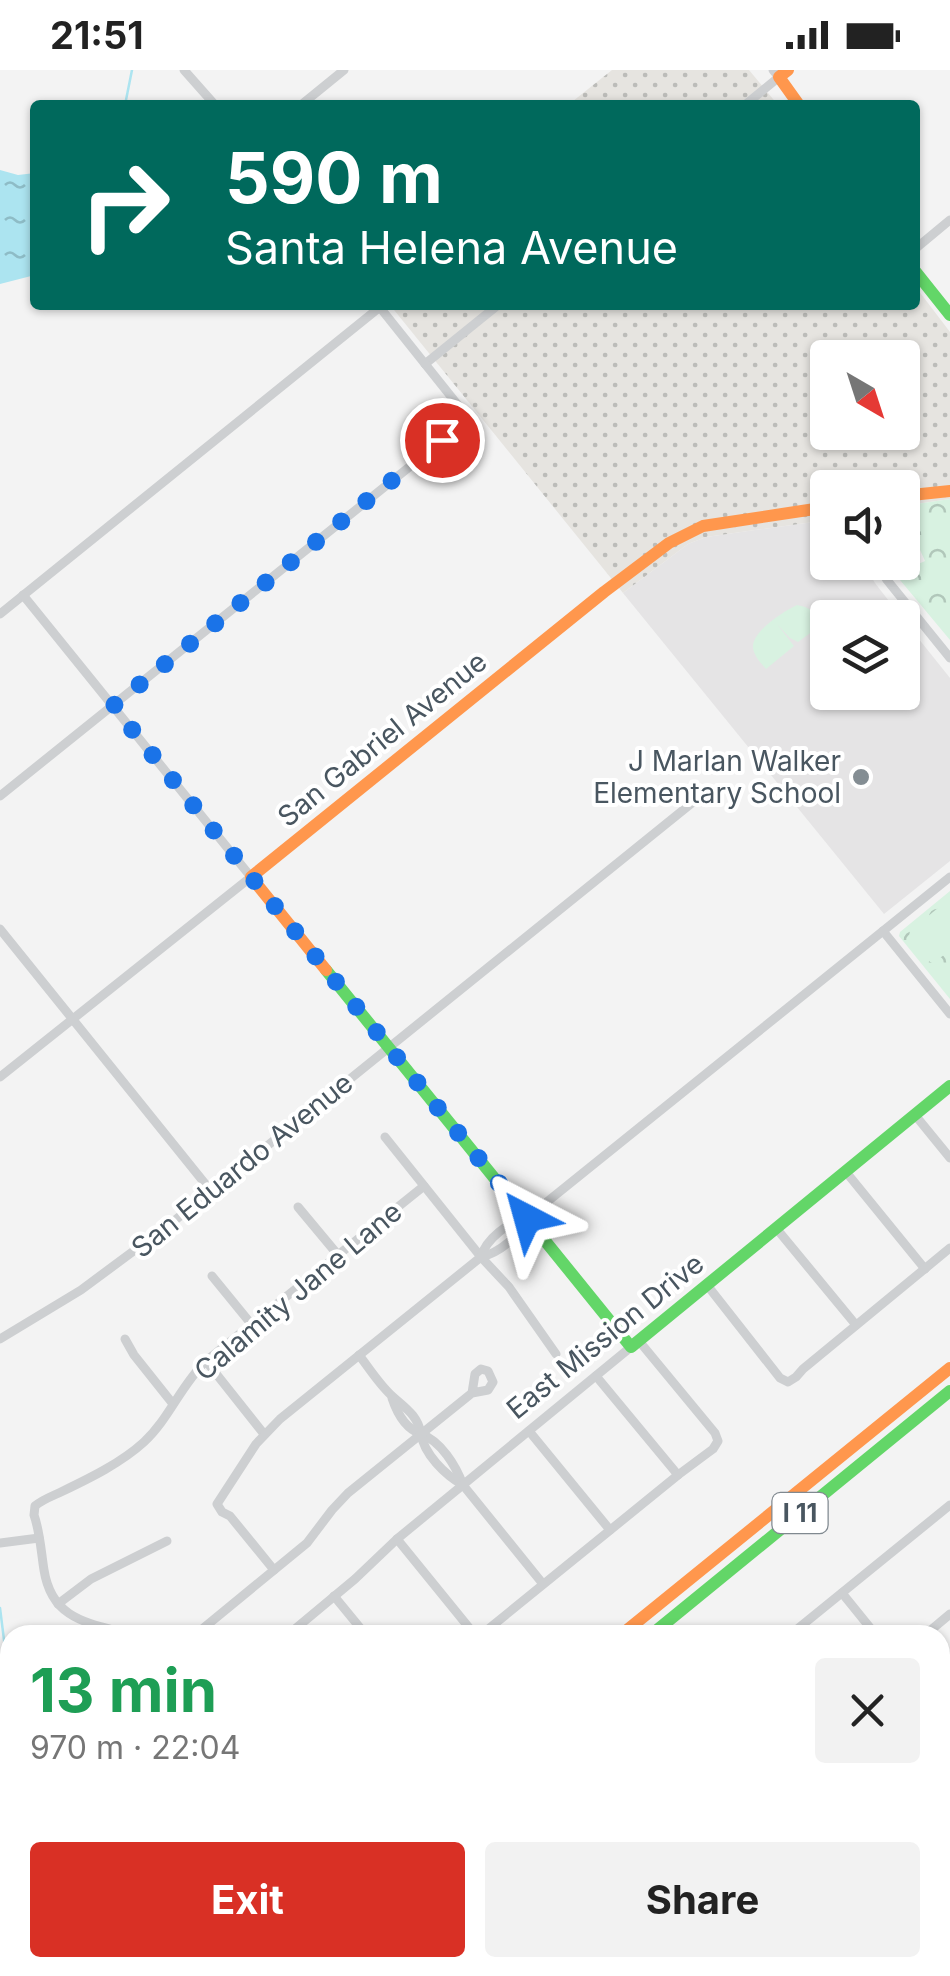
<!DOCTYPE html>
<html lang="en">
<head>
<meta charset="utf-8">
<style>
  :root { --surface:#fff; --page:#f2f2f2; --text:#222; --muted:#767676; --accent:#d93025 }
  body { margin:0; font-family:Inter,sans-serif; background:var(--page); color:var(--text); height:100vh; display:flex; flex-direction:column; font-size:38px; white-space:nowrap }
  * { box-sizing:border-box; margin:0 }
  p { font-size:32px; color:var(--muted) }
  .icon { flex:none; width:55px; height:55px; fill:none; stroke:currentColor; stroke-width:2; stroke-linecap:round; stroke-linejoin:round }
  .map { position:relative; flex:1; overflow:hidden }
  .sheet { position:absolute; left:0px; top:1555px; width:950px; height:352px; display:flex; flex-direction:column; background:var(--surface); border-radius:30px 30px 0 0; box-shadow:0 2px 8px #0004 }
  .sheet>* { flex:none }
  .guide { position:absolute; left:30px; top:30px; width:890px; height:210px; border-radius:10px; box-shadow:0 2px 8px #0004; background:#00695c; color:#fff; overflow:hidden }
  .needle { width:65px; rotate:141deg }
  .buttons { position:absolute; left:810px; top:270px; display:grid; gap:20px }
  .buttons a { display:grid; place-items:center; width:110px; height:110px; border-radius:10px; background:var(--surface); box-shadow:0 2px 8px #0004; font-size:50px }
  .pin { position:absolute; display:grid; place-items:center; width:85px; height:85px; color:#fff; margin:-42px; border:5px solid #fff; border-radius:50%; box-shadow:0 2px 10px #0007 }
  .me { position:absolute; width:110px; margin:-55px; rotate:321deg; stroke-linejoin:round; filter:drop-shadow(0 0 8px #0008) }
  .turn { display:flex; align-items:center; gap:35px; height:210px; padding:0 30px; font-size:45px }
  .turn .icon { width:130px; height:130px; stroke-width:2.5 }
  .turn b { display:block; font-size:70px; line-height:85px }
  .round { display:grid; place-items:center; flex:none; width:105px; height:105px; border-radius:10px; background:var(--page) }
  .head { display:flex; align-items:center; justify-content:space-between; height:170px; padding:0 30px }
  h1 { font-size:60px; font-weight:700; line-height:75px; color:#1e9e55 }
  .primary-button { display:flex; gap:20px; margin-top:auto; padding:20px 30px }
  .primary-button a { flex:1; height:115px; border-radius:10px; background:var(--accent); color:#fff; font-size:40px; font-weight:700; line-height:115px; text-align:center }
  .primary-button a+a { background:var(--page); color:var(--text) }
  .status { display:flex; justify-content:space-between; align-items:center; height:70px; padding:0 50px; background:var(--surface); direction:ltr }
  .status svg { height:28px; fill:currentColor }
  .map>svg:first-child { display:block }
</style>
</head>
<body>
<div class="status"><b>21:51</b><svg viewBox="0 0 49 12"><path d="M0 12V9h3v3zM5 12V6h3v6zM10 12V3h3v9zM15 12V0h3v12zM26 1h20v11H26zM47 4h2v5h-2z"/></svg></div>
<div class="map">
<svg width="950" height="1906" viewBox="0 0 950 1906">
  <defs>
    <pattern id="sand-dots" width="8" height="8" patternUnits="userSpaceOnUse" patternTransform="scale(2.5)"><rect width="8" height="8" fill="#e6e4e0"/><path d="M2 2h.1M6 6h.1" fill="none" stroke="#bcbcb9" stroke-width="1.8" stroke-linecap="round"/></pattern>
    <pattern id="park-crowns" width="20" height="18" patternUnits="userSpaceOnUse" patternTransform="scale(2.5)"><rect width="20" height="18" fill="#d8f2e1"/><path d="M2 6a3 3 0 1 1 6 0M12 15a3 3 0 1 1 6 0" fill="none" stroke="#b1c7ba"/></pattern>
    <pattern id="water-ripples" width="26" height="14" patternUnits="userSpaceOnUse" patternTransform="scale(2.5)"><rect width="26" height="14" fill="#ace4f0"/><path d="M2 4q2-2 4 0t4 0M15 11q2-2 4 0t4 0" fill="none" stroke="#8ebcc6"/></pattern>
  </defs>
  <rect width="100%" height="100%" fill="#f3f3f3"/>
  <polygon fill="#e5e4e5" points="827,450 828,492 863,493 875,513 902,548 828,548 828,622 902,622 902,548 950,608 950,791 884,844 623,523 688,474 706,467"/>
  <g fill="url(#sand-dots)" fill-rule="evenodd">
    <polygon points="612,0 749,0 778,35 568,35"/>
    <path d="M 915,216 L 950,262 L 950,429 L 903,436 L 902,418 L 828,418 L 827,450 L 706,467 L 688,474 L 623,523 L 390,235 L 915,235 ZM 828,288 L 902,288 L 902,362 L 828,362 Z"/>
  </g>
  <g fill="url(#park-crowns)">
    <polygon points="950,429 950,570 895,504 925,491 903,442 903,436"/>
    <polygon points="950,821 950,929 899,866 900,862"/>
  </g>
  <g fill="#d8f2e1">
    <path d="M 797,535 C 810,537 816,543 824,553 L 798,572 L 790,568 L 777,554 L 794,576 L 766,599 C 761,593 754,586 753,578 C 751,562 784,541 797,535 Z"/>
    <polygon points="950,828 950,880 935,892 930,892 909,866 910,861"/>
  </g>
  <polygon fill="url(#water-ripples)" points="0,100 18,105 35,103 35,205 0,214"/>
  <g fill="none" stroke-linecap="round" stroke-linejoin="round">
    <g stroke="#ace4f0" stroke-width="2.5">
      <polyline points="125,35 132,0"/>
      <polyline points="0,1538 5,1578"/>
      <polyline points="1,1602 4,1591"/>
    </g>
    <g stroke="#cdcfd1" stroke-width="9">
      <polyline points="184,0 215,35"/>
      <polyline points="301,35 344,0"/>
      <polyline points="745,35 779,7 773,0"/>
      <polyline points="915,179 950,150"/>
      <polyline points="425,294 498,235"/>
      <polyline points="877,492 887,510 950,588"/>
      <polyline points="0,544 380,237"/>
      <polyline points="0,726 469,349 378,235"/>
      <polyline points="0,859 211,1121"/>
      <polyline points="883,861 950,944"/>
      <polyline points="0,1007 251,807 23,525"/>
      <polyline points="915,1045 950,1088"/>
      <polyline points="385,1067 481,1187 509,1217 556,1284"/>
      <polyline points="846,1102 925,1199"/>
      <polyline points="298,1137 338,1185"/>
      <polyline points="776,1158 856,1255"/>
      <path d="M 481,1187 C 486,1169 508,1152 527,1148 L 950,807"/>
      <polyline points="212,1206 252,1255"/>
      <polyline points="707,1215 780,1308 788,1312 796,1307 803,1299 950,1178"/>
      <polyline points="0,1269 81,1220 174,1151 708,720"/>
      <polyline points="125,1269 134,1285 173,1334"/>
      <path d="M 359,1285 C 369,1298 379,1314 391,1325 C 404,1337 418,1345 421,1364 C 441,1371 456,1396 463,1415 L 543,1514"/>
      <polyline points="206,1291 264,1364"/>
      <polyline points="596,1306 678,1405"/>
      <path d="M 392,1328 C 397,1343 406,1359 421,1364 C 424,1384 445,1405 463,1415"/>
      <polyline points="529,1361 610,1460"/>
      <polyline points="397,1469 475,1565"/>
      <polyline points="0,1473 39,1468"/>
      <path d="M 274,1500 L 230,1446 L 222,1442 L 217,1434 L 256,1374 L 280,1349 L 481,1187 C 499,1183 520,1166 527,1148"/>
      <polyline points="842,1523 876,1565"/>
      <polyline points="334,1526 366,1565"/>
      <polyline points="58,1534 91,1509 167,1471"/>
      <polyline points="295,1559 355,1509 397,1469 631,1277"/>
      <path d="M 132,1565 C 90,1553 52,1551 44,1500 C 41,1481 40,1462 34,1445 L 35,1436 C 43,1429 53,1426 63,1421 C 90,1408 121,1393 144,1372 C 169,1349 181,1315 206,1291 L 424,1116"/>
      <polyline points="195,1565 307,1473 332,1440 348,1423 472,1323 488,1320 493,1312 488,1301 481,1299 475,1304 472,1323"/>
      <polyline points="481,1565 678,1405 713,1379 718,1371 715,1363 639,1271"/>
      <polyline points="790,1565 950,1435"/>
      <polyline points="925,1565 950,1544"/>
      <polyline points="940,1644 950,1657"/>
      <polyline points="940,1772 950,1764"/>
      <polyline points="0,1774 10,1778"/>
      <polyline points="940,1802 950,1805"/>
      <polyline points="412,1898 419,1906"/>
      <polyline points="707,1898 736,1906"/>
      <polyline points="550,1906 552,1898"/>
      <polyline points="637,1906 639,1898"/>
    </g>
    <g stroke="#63d668" stroke-width="12">
      <polyline points="915,201 950,245"/>
      <polyline points="326,900 631,1277 950,1016"/>
      <polyline points="651,1565 950,1321"/>
      <polyline points="149,1906 164,1898"/>
    </g>
    <g stroke="#ff974d" stroke-width="12">
      <polyline points="788,0 779,7 799,35"/>
      <polyline points="902,426 950,421"/>
      <polyline points="326,900 251,807 604,522 669,473 703,456 828,437"/>
      <polyline points="621,1565 950,1298"/>
      <polyline points="187,1906 202,1898"/>
    </g>
    <defs>
      <g id="rail">
        <polyline points="0,1610 10,1613"/>
        <polyline points="940,1886 950,1889"/>
      </g>
    </defs>
    <use href="#rail" stroke="#c8c9cb" stroke-width="6"/>
    <use href="#rail" stroke="#fff" stroke-width="2.5" stroke-dasharray="8" stroke-linecap="butt"/>
  </g>
  <g fill="none" stroke-linecap="round" stroke-linejoin="round">
    <polyline stroke="#1a73e8" stroke-width="18" stroke-dasharray="0 32.4" points="442,370 113,636 527,1148"/>
  </g>
  <circle fill="#848d93" stroke="#fff" stroke-width="4" cx="861" cy="707" r="10"/>
  <g text-anchor="middle" stroke-width="8" stroke-linejoin="round" paint-order="stroke">
    <rect fill="#fff" stroke="#808990" stroke-width="2.5" x="772.5" y="1423" width="55" height="40" rx="8"/>
    <g font-size="25" font-weight="bold" fill="#495660">
      <text x="800" y="1452">I 11</text>
    </g>
    <g font-size="28" fill="#495660" stroke="#fff">
      <text transform="translate(382 669) rotate(-39)" y="10">San Gabriel Avenue</text>
      <text transform="translate(242 1095) rotate(-39)" y="10">San Eduardo Avenue</text>
      <text transform="translate(298 1221) rotate(-40)" y="10">Calamity Jane Lane</text>
      <text transform="translate(605 1266) rotate(-39)" y="10">East Mission Drive</text>
    </g>
    <g font-size="28" fill="#495660" stroke="#fff" text-anchor="end">
      <text x="841" y="701">J Marlan Walker<tspan x="841" dy="32">Elementary School</tspan></text>
    </g>
  </g>
</svg>
<div class="buttons">
<a><svg class="needle" viewBox="-14 -14 28 28"><path d="M0-13l5 13h-10z" fill="#e53935"/><path d="M0 13l5-13h-10z" fill="#767676"/></svg></a>
<a><svg class="icon" aria-label="sound" viewBox="0 0 24 24"><path d="M4 9h4l5-4v14l-5-4H4zM17 9q2 3 0 6"/></svg></a>
<a><svg class="icon" aria-label="layers" viewBox="0 0 24 24"><path d="M12 4l9 5-9 5-9-5zM3 14l9 5 9-5"/></svg></a>
</div>
<div class="pin" style="left:442px;top:370px;background:#d93025"><svg class="icon" aria-label="arrive" viewBox="0 0 24 24"><path d="M6 21V4h12l-3 4 3 4H6"/></svg></div>
<svg class="me" style="left:527px;top:1148px" viewBox="-20 -20 40 40"><path d="M0-17L14 15 0 8-14 15z" fill="#1a73e8" stroke="#fff" stroke-width="4"/></svg>
<div class="guide">
<div class="turn"><svg class="icon" aria-label="right" viewBox="0 0 24 24"><path d="M7 20v-9h11M14 6l5 5-5 5"/></svg><div><b>590 m</b>Santa Helena Avenue</div></div>
</div>
<section class="sheet">
<div class="head"><div><h1>13 min</h1><p>970 m · 22:04</p></div><a class="round"><svg class="icon" aria-label="close" viewBox="0 0 24 24"><path d="M6 6l12 12M18 6L6 18"/></svg></a></div>
<div class="primary-button"><a>Exit</a><a>Share</a></div>
</section>
</div>
</body>
</html>
